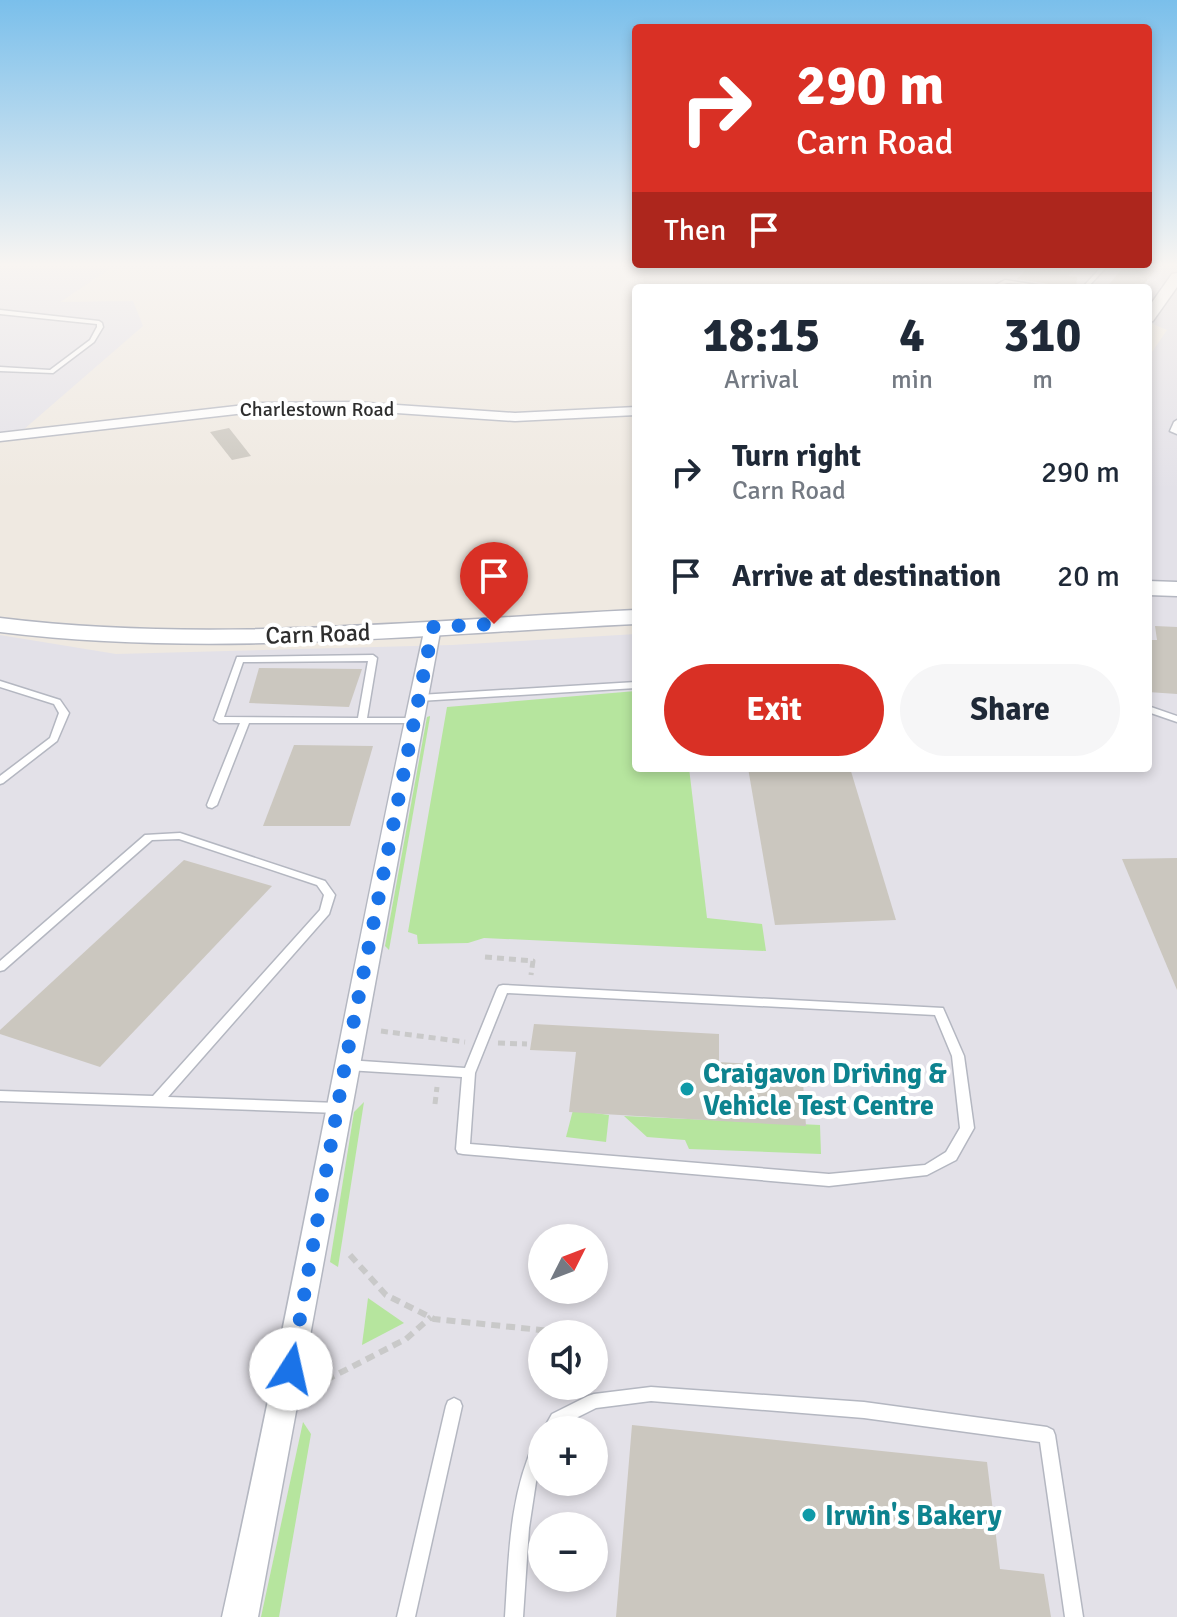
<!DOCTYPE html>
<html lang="en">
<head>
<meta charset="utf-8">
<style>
  :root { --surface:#fff; --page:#f6f6f7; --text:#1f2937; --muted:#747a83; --accent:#d93025 }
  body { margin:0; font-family:Signika,sans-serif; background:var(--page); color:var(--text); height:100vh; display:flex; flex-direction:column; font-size:30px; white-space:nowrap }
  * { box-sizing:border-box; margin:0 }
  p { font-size:26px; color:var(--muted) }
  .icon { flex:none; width:44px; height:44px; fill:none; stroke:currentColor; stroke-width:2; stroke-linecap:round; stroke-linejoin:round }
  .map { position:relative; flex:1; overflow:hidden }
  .sheet { position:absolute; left:632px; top:284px; width:520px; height:488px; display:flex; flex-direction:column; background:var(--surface); border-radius:8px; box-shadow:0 4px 12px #0003 }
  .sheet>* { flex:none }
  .top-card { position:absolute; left:632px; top:24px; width:520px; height:244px; border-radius:8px; box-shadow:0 4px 12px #0003; background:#d93025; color:#fff; overflow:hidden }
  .needle { width:52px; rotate:48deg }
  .fabs { position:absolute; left:528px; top:1224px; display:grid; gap:16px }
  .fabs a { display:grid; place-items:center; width:80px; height:80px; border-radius:50%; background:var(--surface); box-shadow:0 4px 12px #0003; font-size:40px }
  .pin { position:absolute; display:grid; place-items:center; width:68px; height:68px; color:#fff; margin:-82px -34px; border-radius:50% 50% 50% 0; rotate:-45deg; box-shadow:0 0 8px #0007 }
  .pin .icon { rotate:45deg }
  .me { position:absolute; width:88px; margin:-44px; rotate:10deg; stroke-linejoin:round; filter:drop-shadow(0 0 6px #0008) }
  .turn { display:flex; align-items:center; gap:28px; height:168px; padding:0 32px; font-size:36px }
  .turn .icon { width:104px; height:104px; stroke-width:2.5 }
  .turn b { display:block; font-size:56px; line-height:68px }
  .then { display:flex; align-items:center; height:76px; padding:0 32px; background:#0003; gap:16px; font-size:30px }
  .eta { display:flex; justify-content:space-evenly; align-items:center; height:136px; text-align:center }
  .eta b { font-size:48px; font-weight:700; line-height:56px }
  .cta { display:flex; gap:16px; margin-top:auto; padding:16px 32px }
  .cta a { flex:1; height:92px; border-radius:48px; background:var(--accent); color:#fff; font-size:32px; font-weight:700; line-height:92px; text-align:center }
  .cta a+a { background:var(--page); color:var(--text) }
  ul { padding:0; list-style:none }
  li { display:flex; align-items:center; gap:24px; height:104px; padding:0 32px }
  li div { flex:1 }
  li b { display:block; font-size:30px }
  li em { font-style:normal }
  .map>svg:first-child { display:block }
</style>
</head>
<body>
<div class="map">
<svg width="1177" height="1617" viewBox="0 0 1177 1617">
  <rect width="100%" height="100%" fill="#efe9e1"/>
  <g fill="#e3e1e8" fill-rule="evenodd">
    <polygon points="0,264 117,264 60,302 133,301 143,326 23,430 0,433"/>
    <path d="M 790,264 L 1177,264 L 1177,1617 L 0,1617 L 0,635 L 116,654 L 452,645 L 636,634 L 636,768 L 1148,768 L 1148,358 L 1167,330 L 1148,322 L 1148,288 L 923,288 ZM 542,1238 L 594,1238 L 594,1290 L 542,1290 ZM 542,1334 L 594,1334 L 594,1386 L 542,1386 ZM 542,1430 L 594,1430 L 594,1482 L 542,1482 ZM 542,1526 L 594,1526 L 594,1578 L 542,1578 Z"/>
  </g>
  <g fill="#b6e59e">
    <polygon points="636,691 636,768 689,768 707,918 762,924 766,951 484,938 468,943 418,944 417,935 408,932 447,707"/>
    <polygon points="430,716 430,717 389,950 385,946 427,717"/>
    <polygon points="364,1102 338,1267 330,1262 354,1112"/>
    <polygon points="573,1110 609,1115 606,1142 566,1137"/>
    <polygon points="624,1116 820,1125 821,1154 689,1149 685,1140 647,1137"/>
    <polygon points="368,1298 404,1323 362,1345"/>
    <polygon points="303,1422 311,1434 279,1617 261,1617"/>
  </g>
  <g fill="#cbc7bf">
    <polygon points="1046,264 1079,264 1068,276 1077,277 1076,288 1054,288 1049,284 1017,279 1026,270 1038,272"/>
    <polygon points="1126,264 1160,264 1141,288 1106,288"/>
    <polygon points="229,428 251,456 232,460 210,432"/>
    <polygon points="1155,626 1177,627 1177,694 1148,692 1148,640 1157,640"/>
    <polygon points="259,668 362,669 349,707 249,703"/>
    <polygon points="294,745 373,746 350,826 263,826"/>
    <polygon points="748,768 850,768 896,920 775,925"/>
    <polygon points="1177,858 1177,990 1122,859"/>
    <polygon points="184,860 272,886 100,1067 0,1034 0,1030"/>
    <polygon points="534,1024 719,1034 719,1062 802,1067 806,1126 569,1112 576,1052 530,1050"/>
    <polygon points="632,1425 987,1462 1000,1569 1044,1574 1051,1617 616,1617"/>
  </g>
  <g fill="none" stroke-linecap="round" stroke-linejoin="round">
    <defs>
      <g id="lane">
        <polygon points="1104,264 1109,264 1087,288 1082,288"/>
        <path d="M 1005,280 L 1049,287 L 1051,288 C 1037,288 1023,283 1009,283 C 1002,283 997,288 990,288 Z"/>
        <polygon points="0,310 99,321 102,323 103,327 94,342 53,373 0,371 0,367 50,370 90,340 97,327 97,324 0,314"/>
        <polygon points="1177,420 1177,434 1170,431 1174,422"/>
        <path d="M 373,655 L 377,658 L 367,718 L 416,718 L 419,719 L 421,721 L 419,723 L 249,723 L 217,805 L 212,808 L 208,807 L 207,805 L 240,723 L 219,723 L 214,720 L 237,657 ZM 368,661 L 358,718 L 224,717 L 243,662 Z"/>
        <polygon points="0,681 60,700 69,713 57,741 3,783 0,784 0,776 50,738 59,713 54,704 0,687"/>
        <polygon points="636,682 636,688 419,701 415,698 419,695"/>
        <polygon points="1148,706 1177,716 1177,722 1148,712"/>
        <polygon points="180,833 325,881 335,895 329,914 168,1097 338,1103 343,1104 344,1108 343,1112 338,1113 0,1101 0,1091 153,1096 320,910 324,895 317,885 179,839 152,840 4,970 0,971 0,961 145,835"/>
        <path d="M 503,985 L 943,1008 L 964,1056 L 974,1128 L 956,1160 L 927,1175 L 829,1186 L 463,1154 L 458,1153 L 456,1149 L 462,1077 L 347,1070 L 343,1068 L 341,1065 L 343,1062 L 347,1060 L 465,1068 L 497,989 L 499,986 ZM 507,993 L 935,1015 L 952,1056 L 960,1128 L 946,1152 L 925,1165 L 829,1174 L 470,1144 L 475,1073 Z"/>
        <polygon points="651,1387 864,1402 1047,1427 1053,1430 1055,1435 1083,1617 1065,1617 1040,1442 864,1418 651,1401 596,1408 564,1424 560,1430 543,1430 552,1414 588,1396 594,1394"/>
        <polygon points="454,1398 460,1401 462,1406 415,1617 397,1617 446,1406 448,1401"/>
        <path d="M 542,1437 L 542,1463 L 536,1482 L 529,1528 L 523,1617 L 505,1617 C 509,1556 509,1495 536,1439 Z"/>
      </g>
      <g id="street">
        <polygon points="353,402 515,413 636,407 636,415 515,421 353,410 262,411 0,441 0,433 262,403"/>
        <path d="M 433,622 L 441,627 L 258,1617 L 222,1617 C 295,1288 353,956 425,627 Z"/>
      </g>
      <g id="secondary">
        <polygon points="1177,273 1177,287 1153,321 1148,322 1148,308 1172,274"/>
        <polygon points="1148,581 1177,582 1177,596 1148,595"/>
        <path d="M 636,610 L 636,624 C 425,634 210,658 0,632 L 0,618 C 210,644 425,620 636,610 Z"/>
      </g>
    </defs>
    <use href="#lane" stroke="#b4b7c1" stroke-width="3"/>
    <use href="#street" stroke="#b4b7c1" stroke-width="3"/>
    <use href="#secondary" stroke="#b4b7c1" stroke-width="3"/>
    <g stroke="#c9c9c9" stroke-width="5" stroke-dasharray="7 5" stroke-linecap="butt">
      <polyline points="485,957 533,961 531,975"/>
      <polyline points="381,1031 465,1042"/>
      <polyline points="498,1043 527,1044"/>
      <polyline points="435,1104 437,1087"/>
    </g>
    <g stroke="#c9c9c9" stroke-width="6" stroke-dasharray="9 6" stroke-linecap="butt">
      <polyline points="350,1255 386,1295 434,1319 570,1333"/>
      <polyline points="326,1380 406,1339 431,1317"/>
    </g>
    <use href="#lane" fill="#fff" fill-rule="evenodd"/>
    <use href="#street" fill="#fff" fill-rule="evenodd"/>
    <use href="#secondary" fill="#fff" fill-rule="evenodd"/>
  </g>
  <linearGradient id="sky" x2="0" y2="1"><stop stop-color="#7abfeb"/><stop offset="0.54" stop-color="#f8f5f2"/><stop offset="1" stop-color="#f8f5f2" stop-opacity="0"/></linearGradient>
  <rect width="1177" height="490" fill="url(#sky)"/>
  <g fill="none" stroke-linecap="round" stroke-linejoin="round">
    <polyline stroke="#1a73e8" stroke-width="14" stroke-dasharray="0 25.2" points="291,1369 345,1065 433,627 494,624"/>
  </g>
  <g fill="#0f9aa8" stroke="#fff" stroke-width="3">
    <circle cx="687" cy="1089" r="8"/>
    <circle cx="809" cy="1515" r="8"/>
  </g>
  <g text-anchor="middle" stroke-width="8" stroke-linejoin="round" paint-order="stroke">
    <g font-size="20" fill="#2e2e2e" stroke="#fff">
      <text x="317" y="416">Charlestown Road</text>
    </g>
    <g font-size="24" fill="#2e2e2e" stroke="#fff">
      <text transform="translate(318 634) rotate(-2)" y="8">Carn Road</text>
    </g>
    <g font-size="28" font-weight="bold" fill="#0d838f" stroke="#fff" text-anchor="start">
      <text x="703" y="1083">Craigavon Driving &amp;<tspan x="703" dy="32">Vehicle Test Centre</tspan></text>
      <text x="825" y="1525">Irwin's Bakery</text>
    </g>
  </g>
</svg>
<div class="fabs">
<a><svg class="needle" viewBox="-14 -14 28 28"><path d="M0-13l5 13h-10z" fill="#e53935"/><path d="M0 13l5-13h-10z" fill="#747a83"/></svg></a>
<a><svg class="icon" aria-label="sound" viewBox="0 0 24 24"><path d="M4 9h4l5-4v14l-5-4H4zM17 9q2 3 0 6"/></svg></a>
<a>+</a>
<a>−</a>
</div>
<div class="pin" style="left:494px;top:624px;background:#d93025"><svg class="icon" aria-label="arrive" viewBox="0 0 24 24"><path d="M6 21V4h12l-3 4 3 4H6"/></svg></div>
<svg class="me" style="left:291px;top:1369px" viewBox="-20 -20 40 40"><circle r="19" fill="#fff"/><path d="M0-13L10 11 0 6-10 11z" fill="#1a73e8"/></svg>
<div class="top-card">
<div class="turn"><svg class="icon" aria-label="right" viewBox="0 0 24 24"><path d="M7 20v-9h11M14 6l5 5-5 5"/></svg><div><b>290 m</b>Carn Road</div></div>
<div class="then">Then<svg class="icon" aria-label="arrive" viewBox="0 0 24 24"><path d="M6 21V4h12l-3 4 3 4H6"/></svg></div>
</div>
<section class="sheet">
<div class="eta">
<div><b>18:15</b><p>Arrival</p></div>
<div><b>4</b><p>min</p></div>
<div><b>310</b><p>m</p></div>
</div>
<ul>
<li><svg class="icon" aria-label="right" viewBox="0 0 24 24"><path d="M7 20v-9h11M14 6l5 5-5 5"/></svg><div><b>Turn right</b><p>Carn Road</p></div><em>290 m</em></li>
<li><svg class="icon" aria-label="arrive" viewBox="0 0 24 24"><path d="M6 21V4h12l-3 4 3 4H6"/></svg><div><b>Arrive at destination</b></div><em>20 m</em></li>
</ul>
<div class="cta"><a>Exit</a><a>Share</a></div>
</section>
</div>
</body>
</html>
